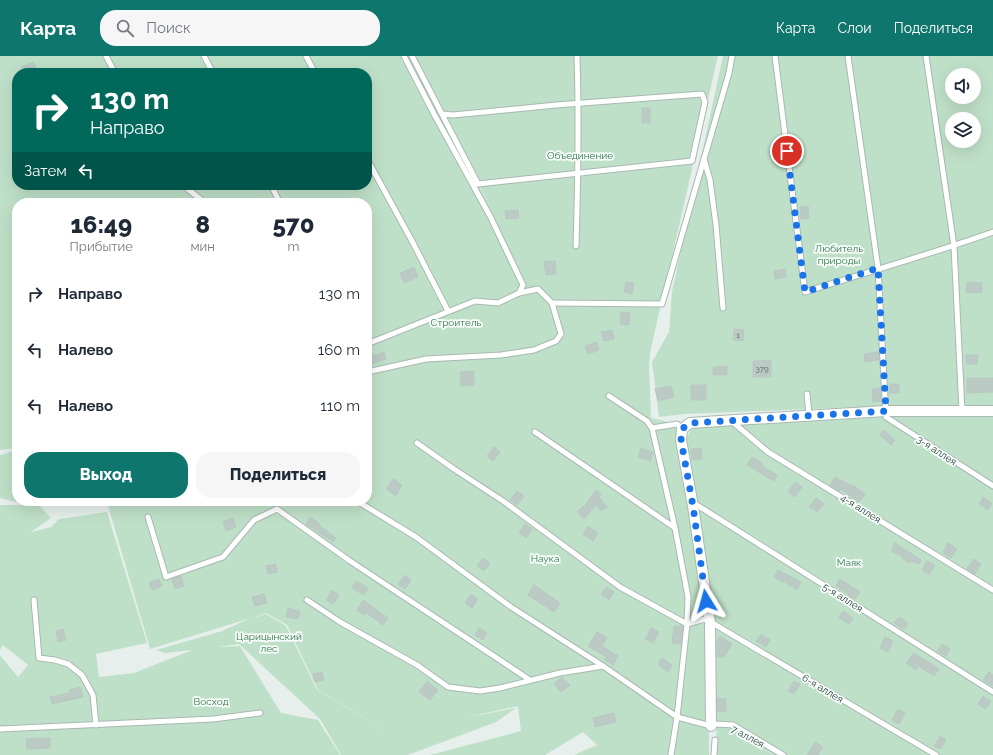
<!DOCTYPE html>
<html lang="ru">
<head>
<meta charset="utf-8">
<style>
  :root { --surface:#fff; --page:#f6f6f7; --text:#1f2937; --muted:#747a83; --accent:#0f766e }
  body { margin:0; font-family:Raleway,sans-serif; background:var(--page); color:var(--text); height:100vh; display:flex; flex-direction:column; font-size:15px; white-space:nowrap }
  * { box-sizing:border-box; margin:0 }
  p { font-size:13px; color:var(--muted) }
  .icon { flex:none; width:22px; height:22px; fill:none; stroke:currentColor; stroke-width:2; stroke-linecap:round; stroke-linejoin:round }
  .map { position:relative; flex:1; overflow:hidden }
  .sheet { position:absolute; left:12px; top:142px; width:360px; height:308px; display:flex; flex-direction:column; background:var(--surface); border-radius:16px; box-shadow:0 4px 16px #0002 }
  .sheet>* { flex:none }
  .hud { position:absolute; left:12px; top:12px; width:360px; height:122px; border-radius:16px; box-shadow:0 4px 16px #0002; background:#00695c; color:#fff; overflow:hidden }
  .controls { position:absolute; left:945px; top:12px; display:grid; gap:8px }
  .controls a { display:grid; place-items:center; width:36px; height:36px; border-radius:50%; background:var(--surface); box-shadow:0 4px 16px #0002; font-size:20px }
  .pin { position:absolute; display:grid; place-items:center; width:34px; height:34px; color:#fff; margin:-17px; border:2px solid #fff; border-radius:50%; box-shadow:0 1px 4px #0007 }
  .me { position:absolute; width:44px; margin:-22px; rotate:352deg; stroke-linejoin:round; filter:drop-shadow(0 0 3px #0008) }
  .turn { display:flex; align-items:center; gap:14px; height:84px; padding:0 12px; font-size:18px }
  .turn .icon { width:52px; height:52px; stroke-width:2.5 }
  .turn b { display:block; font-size:28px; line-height:34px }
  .then { display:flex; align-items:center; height:38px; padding:0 12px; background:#0003; gap:8px; font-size:15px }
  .eta { display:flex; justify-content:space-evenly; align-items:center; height:68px; text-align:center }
  .eta b { font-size:24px; font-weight:800; line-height:28px }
  .action { display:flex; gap:8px; margin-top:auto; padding:8px 12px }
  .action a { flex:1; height:46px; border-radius:16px; background:var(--accent); color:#fff; font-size:16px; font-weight:800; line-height:46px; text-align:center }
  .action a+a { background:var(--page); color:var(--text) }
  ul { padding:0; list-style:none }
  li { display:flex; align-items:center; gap:12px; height:56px; padding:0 12px }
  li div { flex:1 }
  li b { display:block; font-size:15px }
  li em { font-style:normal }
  header { display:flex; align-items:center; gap:24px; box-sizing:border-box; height:56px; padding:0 20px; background:var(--accent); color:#fff }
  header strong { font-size:19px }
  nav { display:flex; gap:22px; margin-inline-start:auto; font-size:14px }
  .search { width:280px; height:36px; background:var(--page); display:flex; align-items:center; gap:10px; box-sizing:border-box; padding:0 14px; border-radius:16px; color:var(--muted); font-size:15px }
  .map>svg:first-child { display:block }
</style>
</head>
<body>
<header>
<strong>Карта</strong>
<div class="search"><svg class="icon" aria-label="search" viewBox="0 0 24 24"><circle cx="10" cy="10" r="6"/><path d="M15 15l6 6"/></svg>Поиск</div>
<nav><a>Карта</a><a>Слои</a><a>Поделиться</a></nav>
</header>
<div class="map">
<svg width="993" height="699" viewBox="0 0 993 699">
  <rect width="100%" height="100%" fill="#e6efeb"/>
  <g fill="#bfe0c8" fill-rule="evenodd">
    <path d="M 0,0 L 410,0 L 496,162 L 413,0 L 718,0 L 651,292 L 649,308 L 651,362 L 677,368 L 704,549 L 703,558 L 705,563 L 709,658 L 704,668 L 709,672 L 709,699 L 574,699 L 597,689 L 583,676 L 545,699 L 430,699 L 521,675 L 518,650 L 463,662 L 516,652 L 496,666 L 408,699 L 341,699 L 320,663 L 239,588 L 217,591 L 240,590 L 281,657 L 318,664 L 340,699 L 0,699 L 0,599 L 18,621 L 28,609 L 3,589 L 0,594 L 0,449 L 23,449 L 31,445 L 35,445 L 51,462 L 31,476 L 51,471 L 59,463 L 107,456 L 147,587 L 96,598 L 99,621 L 134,617 L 192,594 L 165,597 L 156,594 L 222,575 L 251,562 L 150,593 L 107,446 L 117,447 L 107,445 L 367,445 L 367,147 L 17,147 L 17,392 L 0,394 ZM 17,17 L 367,17 L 367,129 L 17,129 ZM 266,557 L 287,569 L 318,634 L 387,675 L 317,634 L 286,570 L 266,558 L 253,562 Z"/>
    <path d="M 723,0 L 993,0 L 993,349 L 886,350 L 684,358 L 659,361 L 652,306 L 669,276 L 672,236 ZM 952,19 L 974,19 L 974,41 L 952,41 ZM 952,63 L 974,63 L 974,85 L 952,85 Z"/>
    <polygon points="993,360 993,699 717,699 714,568 686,384 692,371 886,361"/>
    <polygon points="17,394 17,445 23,445 16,446 0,442 0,399"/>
  </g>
  <g fill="#bbcac4" stroke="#b8c9c2">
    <polygon points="33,6 38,15 34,17 23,17 21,11"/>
    <rect x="642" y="52" width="8" height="15"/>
    <polygon points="808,150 809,162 801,163 800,151"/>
    <polygon points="518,154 519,162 506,163 505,155"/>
    <polygon points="555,205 556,218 546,219 544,206"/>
    <polygon points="414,211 418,221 404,227 400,217"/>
    <polygon points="785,213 786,221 775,223 774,215"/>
    <polygon points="626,226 634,227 632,238 624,236"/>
    <polygon points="967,226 982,227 982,237 966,236"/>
    <polygon points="621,256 630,257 629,269 620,268"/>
    <polygon points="734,273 744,274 743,285 733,284"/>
    <polygon points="612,274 614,283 604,285 601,276"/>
    <polygon points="597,286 599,294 588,298 585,290"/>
    <polygon points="384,296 386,303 367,310 367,302"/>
    <polygon points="878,296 879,304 865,306 864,298"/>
    <polygon points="966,299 978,299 977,308 966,308"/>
    <polygon points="771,304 771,321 753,321 753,305"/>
    <polygon points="727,310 727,319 713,319 713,311"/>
    <polygon points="474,315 474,329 461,330 460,316"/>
    <polygon points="967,322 993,322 993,336 967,337"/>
    <polygon points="890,328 899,328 899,337 889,337"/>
    <rect x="691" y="329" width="15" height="15"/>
    <polygon points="671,330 674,341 658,345 655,333"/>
    <polygon points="879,332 880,332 881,345 873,346 872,333"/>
    <polygon points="884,374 895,384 891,389 880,379"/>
    <polygon points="494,391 500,396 493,405 487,400"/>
    <polygon points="641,392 653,396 650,405 638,401"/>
    <polygon points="701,392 702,403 692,404 691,393"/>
    <polygon points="752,401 763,408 762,410 777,419 774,425 747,409"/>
    <polygon points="835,421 852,430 853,429 865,438 859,446 840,433 839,435 830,429"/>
    <polygon points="393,423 402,429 396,440 386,433"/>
    <polygon points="795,426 802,431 795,441 788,436"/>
    <polygon points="596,434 601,438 599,441 607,451 601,455 596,449 584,463 577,456 583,450 584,451"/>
    <polygon points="517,435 524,440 517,449 510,444"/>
    <polygon points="983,441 992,447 988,454 979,448"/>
    <polygon points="816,442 824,448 817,456 809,451"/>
    <polygon points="310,461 320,468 319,469 336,482 333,486 306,468"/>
    <polygon points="233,462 236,471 226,475 223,466"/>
    <polygon points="525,468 532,473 526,482 519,477"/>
    <polygon points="588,470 598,477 593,485 583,478"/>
    <polygon points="895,487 921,504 919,508 912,505 910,507 902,502 903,501 891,495"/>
    <polygon points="948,487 957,493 951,502 943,497"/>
    <polygon points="483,502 490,508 484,515 477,510"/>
    <polygon points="973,503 981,508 975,518 967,513"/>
    <polygon points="927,505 935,509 929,519 922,514"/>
    <polygon points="275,508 278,516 268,518 266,510"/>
    <polygon points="778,514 801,526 797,534 783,525 782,526 774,521"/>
    <polygon points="405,519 411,524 405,533 398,528"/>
    <polygon points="181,520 184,530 175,533 172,523"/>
    <polygon points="159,523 162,530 152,534 149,527"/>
    <polygon points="840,523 860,536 855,543 848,539 849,538 836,530"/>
    <polygon points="356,525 368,532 364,539 352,532"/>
    <polygon points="534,529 560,547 554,556 528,539"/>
    <polygon points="606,531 614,536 609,544 601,538"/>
    <polygon points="332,534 339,539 333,548 326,544"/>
    <polygon points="264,538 267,547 255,550 252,541"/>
    <polygon points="471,538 478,543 472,552 465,547"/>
    <polygon points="363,544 388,562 383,569 365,556 364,559 357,554"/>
    <polygon points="288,552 300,555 298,563 286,561"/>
    <polygon points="843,555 853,562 849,568 839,562"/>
    <polygon points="899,561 908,567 904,573 894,567"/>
    <polygon points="674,570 683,570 681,588 672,587"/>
    <polygon points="479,572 487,577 483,584 475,579"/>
    <polygon points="651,572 659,576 653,587 645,583"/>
    <polygon points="63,573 66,584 58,586 56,575"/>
    <polygon points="597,576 607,582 602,590 618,600 613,609 605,604 606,601 588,590"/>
    <polygon points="761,578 770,584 766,591 756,585"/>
    <polygon points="720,580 732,588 724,601 717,601 717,585"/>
    <polygon points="885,581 893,585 888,596 880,592"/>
    <polygon points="942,588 950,593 946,600 937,595"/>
    <polygon points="914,597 939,613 934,620 918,610 916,614 906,607"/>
    <polygon points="662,602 672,609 668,616 658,609"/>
    <polygon points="322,616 324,624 315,626 313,618"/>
    <polygon points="989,616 993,619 993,630 983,624"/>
    <polygon points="562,621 570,629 561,636 554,628"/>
    <polygon points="427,625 438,634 430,644 419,636"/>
    <polygon points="794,625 800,628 794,638 788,635"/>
    <polygon points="80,631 83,641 52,648 50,641 70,637 69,634"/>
    <polygon points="983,640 991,645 986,653 978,648"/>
    <polygon points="717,642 726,643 726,656 717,655"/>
    <polygon points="898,653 905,657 899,668 892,664"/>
    <polygon points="614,657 616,666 595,671 593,662"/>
    <polygon points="940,680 946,684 940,693 934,690"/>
    <polygon points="50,682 50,692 27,693 26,683"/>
    <polygon points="815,686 823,691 818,699 807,699"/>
  </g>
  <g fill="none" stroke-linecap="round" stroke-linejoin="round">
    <defs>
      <g id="service">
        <polyline points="106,0 115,17"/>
        <polyline points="204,0 213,17"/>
        <polyline points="306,0 315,17"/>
        <polyline points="412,0 478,128 692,105 705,46 702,38 556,49 453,59 442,58"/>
        <path d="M 775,0 L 805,236 C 868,216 931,198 993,176"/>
        <polyline points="848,0 878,212 886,361 993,430"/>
        <polyline points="926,0 954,190 962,355"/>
        <polyline points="367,103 412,185 448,255"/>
        <polyline points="183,129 205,147"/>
        <polyline points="271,129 280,147"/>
        <path d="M 576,190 C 578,126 579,63 577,0"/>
        <polyline points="552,247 662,248 704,103"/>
        <polyline points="723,252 716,169 710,124 704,103 729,17 732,0"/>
        <polyline points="367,288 475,245 498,247 519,237 523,229 490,160 434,58 404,0"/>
        <polyline points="367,316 426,303 501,299 534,294 556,285 561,278 552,247 538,233 519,237"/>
        <polyline points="807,338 809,359"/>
        <polyline points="735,364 735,368 768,396 993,534"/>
        <polyline points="652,372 677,368 682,373"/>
        <polyline points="535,376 675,472"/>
        <polyline points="417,387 454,413 503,445 620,531 687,568 688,541 675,472 652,372 647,365 609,340"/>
        <polyline points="357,445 416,481 511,551 603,610 677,661 711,670 717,668 733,669 783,699"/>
        <polyline points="693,450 697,449 993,636"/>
        <polyline points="148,461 166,521 223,501 254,464 277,453 350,505 530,624"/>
        <polyline points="34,544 39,602 55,604 68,608 82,619 93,639 96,669"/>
        <polyline points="307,544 340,566 417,609 448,631 480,635 500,632 560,617 603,610"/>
        <polyline points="710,567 714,568 936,699"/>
        <polyline points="0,673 213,663 260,657"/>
        <polyline points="671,699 677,661 687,568 705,563 709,561"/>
        <polyline points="714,699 715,684"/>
      </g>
      <polyline id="minor" points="711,670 710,567 693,450 681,384 682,373 690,367 735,364 886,355 993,355"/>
    </defs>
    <use href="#service" stroke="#a8b8b2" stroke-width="7"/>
    <use href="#minor" stroke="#a8b8b2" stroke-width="12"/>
    <use href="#service" stroke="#fff" stroke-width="5"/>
    <use href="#minor" stroke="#fff" stroke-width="10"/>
  </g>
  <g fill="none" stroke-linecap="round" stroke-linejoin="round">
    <polyline stroke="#1a73e8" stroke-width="7" stroke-dasharray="0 12.6" points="706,545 693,450 681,384 682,373 690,367 886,355 878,212 805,236 787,95"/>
  </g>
  <g text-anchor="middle" stroke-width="3.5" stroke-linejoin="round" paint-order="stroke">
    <g font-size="8" fill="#4a645c">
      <text x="738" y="282">1</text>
      <text x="762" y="316">379</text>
    </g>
    <g font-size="10" fill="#2d7a4b" stroke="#f7fbf9">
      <text x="580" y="103">Объединение</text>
      <text x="839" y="196">Любитель<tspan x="839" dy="12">природы</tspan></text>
      <text x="456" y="270">Строитель</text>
      <text x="545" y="506">Наука</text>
      <text x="849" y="510">Маяк</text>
      <text x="269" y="584">Царицынский<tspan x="269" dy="12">лес</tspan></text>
      <text x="211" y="649">Восход</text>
    </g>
    <g font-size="10" fill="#24423a" stroke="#f7fbf9">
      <text transform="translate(937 394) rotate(33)" y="4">3-я аллея</text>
      <text transform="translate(861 452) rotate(32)" y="4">4-я аллея</text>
      <text transform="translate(843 541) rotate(32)" y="4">5-я аллея</text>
      <text transform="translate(823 632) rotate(31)" y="4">6-я аллея</text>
      <text transform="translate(748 680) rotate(28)" y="4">7 аллея</text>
    </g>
  </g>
</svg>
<div class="controls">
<a><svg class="icon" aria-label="sound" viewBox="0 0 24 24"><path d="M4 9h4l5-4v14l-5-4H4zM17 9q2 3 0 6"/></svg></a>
<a><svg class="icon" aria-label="layers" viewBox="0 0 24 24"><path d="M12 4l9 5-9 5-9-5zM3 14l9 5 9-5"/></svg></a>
</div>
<div class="pin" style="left:787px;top:95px;background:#d93025"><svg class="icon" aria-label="arrive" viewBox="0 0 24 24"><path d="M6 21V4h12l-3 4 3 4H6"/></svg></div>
<svg class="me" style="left:706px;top:545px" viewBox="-20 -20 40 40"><path d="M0-17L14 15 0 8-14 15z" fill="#1a73e8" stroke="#fff" stroke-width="4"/></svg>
<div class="hud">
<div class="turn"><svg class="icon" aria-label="right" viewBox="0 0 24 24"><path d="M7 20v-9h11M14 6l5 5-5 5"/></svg><div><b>130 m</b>Направо</div></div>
<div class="then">Затем<svg class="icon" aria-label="left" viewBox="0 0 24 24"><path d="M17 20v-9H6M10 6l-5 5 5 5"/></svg></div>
</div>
<section class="sheet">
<div class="eta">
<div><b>16:49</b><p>Прибытие</p></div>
<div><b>8</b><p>мин</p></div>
<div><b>570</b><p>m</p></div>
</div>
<ul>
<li><svg class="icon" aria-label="right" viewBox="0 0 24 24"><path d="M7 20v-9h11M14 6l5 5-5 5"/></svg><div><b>Направо</b></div><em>130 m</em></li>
<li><svg class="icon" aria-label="left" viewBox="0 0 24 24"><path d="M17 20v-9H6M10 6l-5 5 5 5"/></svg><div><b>Налево</b></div><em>160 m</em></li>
<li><svg class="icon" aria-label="left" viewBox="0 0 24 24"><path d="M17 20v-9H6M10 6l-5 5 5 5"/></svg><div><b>Налево</b></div><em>110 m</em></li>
</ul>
<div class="action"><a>Выход</a><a>Поделиться</a></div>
</section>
</div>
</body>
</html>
